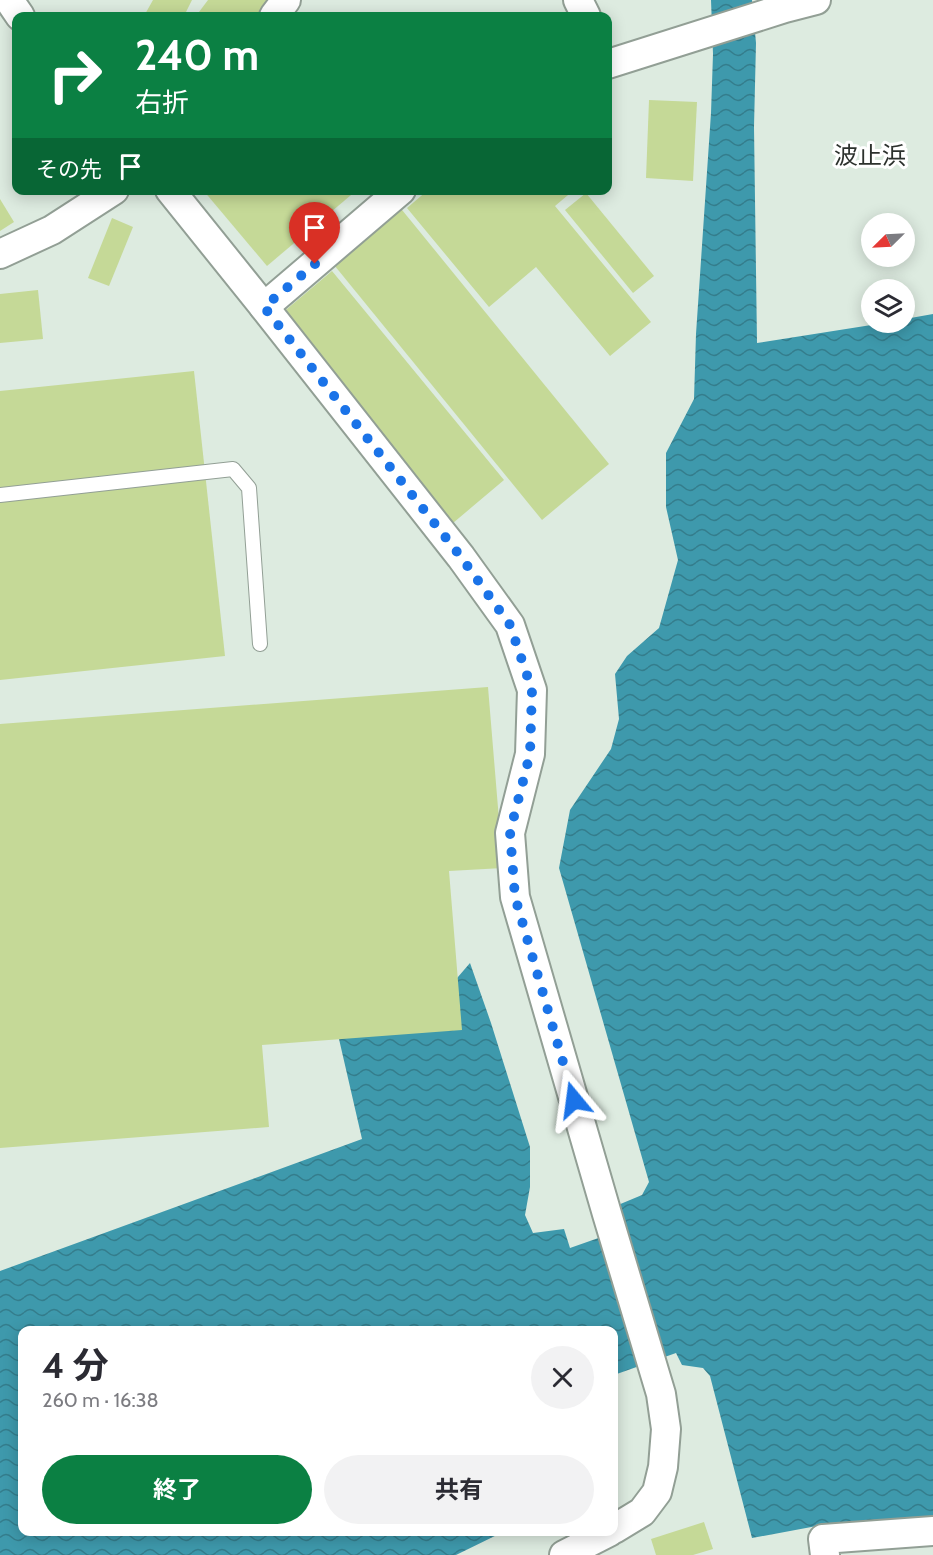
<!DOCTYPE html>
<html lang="ja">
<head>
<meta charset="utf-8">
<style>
  :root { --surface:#fff; --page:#f2f2f3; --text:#2b2b33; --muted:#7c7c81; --accent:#0b8043 }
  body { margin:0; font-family:Cabin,"Noto Sans JP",sans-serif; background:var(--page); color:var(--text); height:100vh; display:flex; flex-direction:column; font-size:22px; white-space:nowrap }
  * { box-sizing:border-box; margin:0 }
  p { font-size:20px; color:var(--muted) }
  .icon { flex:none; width:33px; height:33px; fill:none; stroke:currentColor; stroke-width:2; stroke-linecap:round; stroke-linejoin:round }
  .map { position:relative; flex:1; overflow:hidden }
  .details { position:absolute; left:18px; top:1326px; width:600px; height:210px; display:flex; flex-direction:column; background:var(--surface); border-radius:12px; box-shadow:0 3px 15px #0003 }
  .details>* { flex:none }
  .guide { position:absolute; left:12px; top:12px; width:600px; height:183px; border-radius:12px; box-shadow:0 3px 15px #0003; background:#0b8043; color:#fff; overflow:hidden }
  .needle { width:39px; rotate:246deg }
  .buttons { position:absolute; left:861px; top:213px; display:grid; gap:12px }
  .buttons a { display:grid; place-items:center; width:54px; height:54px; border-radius:50%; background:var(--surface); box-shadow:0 3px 15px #0003; font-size:30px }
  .pin { position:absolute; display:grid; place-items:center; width:51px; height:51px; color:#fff; margin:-62px -26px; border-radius:50% 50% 50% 0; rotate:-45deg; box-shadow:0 0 6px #0007 }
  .pin .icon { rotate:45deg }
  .me { position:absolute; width:66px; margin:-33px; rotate:344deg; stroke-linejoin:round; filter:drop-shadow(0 0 4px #0008) }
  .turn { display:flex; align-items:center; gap:21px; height:126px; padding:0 24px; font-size:27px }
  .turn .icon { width:78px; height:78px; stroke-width:2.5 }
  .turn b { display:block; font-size:42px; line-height:51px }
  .then { display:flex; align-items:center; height:57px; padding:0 24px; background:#0003; gap:12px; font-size:22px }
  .round { display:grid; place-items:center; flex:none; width:63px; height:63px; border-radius:32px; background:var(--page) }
  .overview { display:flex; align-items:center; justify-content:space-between; height:102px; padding:0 24px }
  h1 { font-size:36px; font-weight:700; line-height:45px }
  .action { display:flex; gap:12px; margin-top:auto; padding:12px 24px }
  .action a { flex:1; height:69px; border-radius:36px; background:var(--accent); color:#fff; font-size:24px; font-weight:700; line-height:69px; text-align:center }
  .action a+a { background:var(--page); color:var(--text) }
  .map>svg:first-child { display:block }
</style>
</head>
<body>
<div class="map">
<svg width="933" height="1555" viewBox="0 0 933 1555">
  <defs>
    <pattern id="water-waves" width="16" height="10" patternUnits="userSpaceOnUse" patternTransform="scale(1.5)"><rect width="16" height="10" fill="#3e99ac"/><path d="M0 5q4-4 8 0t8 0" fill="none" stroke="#347d8c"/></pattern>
  </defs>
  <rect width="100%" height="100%" fill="#ddebe0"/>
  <polygon fill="url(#water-waves)" points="711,0 752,0 756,43 754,127 757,343 884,323 904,322 905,319 933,314 933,1523 822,1525 752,1538 710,1376 703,1368 682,1365 676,1353 614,1375 614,1330 22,1330 22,1532 503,1532 456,1555 0,1555 0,1271 362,1139 339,1039 433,1006 470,963 491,1023 530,1147 530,1187 525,1215 533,1233 564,1229 570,1248 624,1229 618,1205 642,1195 649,1182 559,868 570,810 611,749 619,719 615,674 627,656 659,628 678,560 666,507 666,453 694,399 696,334 711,113 713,54"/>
  <g fill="#c5d997">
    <polygon points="153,0 192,0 184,16 144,16"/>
    <polygon points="208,0 275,0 264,16 206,16 199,12"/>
    <polygon points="649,100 697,102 693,181 646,178"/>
    <polygon points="203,190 357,190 267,266"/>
    <polygon points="428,190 574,190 555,206 651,322 610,356 536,267 489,307 407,208"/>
    <polygon points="586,193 654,276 633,293 565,210"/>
    <polygon points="0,199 14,222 0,231"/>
    <polygon points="398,205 609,464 542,520 330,260"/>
    <polygon points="112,218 133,227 109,286 88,278"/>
    <polygon points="332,271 504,480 453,523 281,314"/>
    <polygon points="38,290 43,339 0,343 0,294"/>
    <polygon points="194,371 225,656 0,680 0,391"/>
    <polygon points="488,687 503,868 449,871 462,1030 262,1045 269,1127 0,1148 0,724"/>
    <polygon points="704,1522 713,1549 693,1555 656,1555 651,1539"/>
  </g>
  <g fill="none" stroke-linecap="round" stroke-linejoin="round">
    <defs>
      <polyline id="lane" points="0,495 233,469 249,488 260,644"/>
      <g id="street">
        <polyline points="9,0 20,16"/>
        <polyline points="578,0 586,16"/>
        <polyline points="274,16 286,0"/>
        <polyline points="608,64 785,8 816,0"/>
        <polyline points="170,190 264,307 461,557 510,625 532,690 530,754 510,833 515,897 607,1214 661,1394 666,1429 663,1467 657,1492 642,1512 614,1529"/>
        <polyline points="0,254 52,230 114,190"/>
        <polyline points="264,307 401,190"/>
        <polyline points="564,1555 609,1532"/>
        <polyline points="825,1555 823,1539 933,1531"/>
      </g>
    </defs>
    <use href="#lane" stroke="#929f95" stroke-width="16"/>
    <use href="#street" stroke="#929f95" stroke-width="32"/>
    <use href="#lane" stroke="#fff" stroke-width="14"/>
    <use href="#street" stroke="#fff" stroke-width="28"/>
  </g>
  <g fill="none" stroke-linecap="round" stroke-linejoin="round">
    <polyline stroke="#1a73e8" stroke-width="10" stroke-dasharray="0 18" points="315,264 264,307 461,557 510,625 532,690 530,754 510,832 515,897 574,1100"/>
  </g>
  <g text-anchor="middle" stroke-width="6" stroke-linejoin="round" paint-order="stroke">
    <g font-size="24" fill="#2c312d" stroke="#fff">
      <text x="870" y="164">波止浜</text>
    </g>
  </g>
</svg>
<div class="buttons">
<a><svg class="needle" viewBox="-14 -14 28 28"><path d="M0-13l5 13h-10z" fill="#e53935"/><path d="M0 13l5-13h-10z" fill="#7c7c81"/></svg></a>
<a><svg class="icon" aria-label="layers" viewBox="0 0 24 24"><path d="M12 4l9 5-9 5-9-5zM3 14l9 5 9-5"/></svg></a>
</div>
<div class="pin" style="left:315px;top:264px;background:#d93025"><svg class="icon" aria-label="arrive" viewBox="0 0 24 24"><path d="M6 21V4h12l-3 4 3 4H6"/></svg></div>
<svg class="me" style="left:574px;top:1100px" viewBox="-20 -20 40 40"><path d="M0-17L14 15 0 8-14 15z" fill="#1a73e8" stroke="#fff" stroke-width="4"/></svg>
<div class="guide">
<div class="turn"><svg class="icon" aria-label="right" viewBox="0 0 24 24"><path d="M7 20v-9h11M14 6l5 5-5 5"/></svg><div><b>240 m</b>右折</div></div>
<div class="then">その先<svg class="icon" aria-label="arrive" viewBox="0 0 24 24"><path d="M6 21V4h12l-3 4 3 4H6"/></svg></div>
</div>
<section class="details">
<div class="overview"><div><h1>4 分</h1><p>260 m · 16:38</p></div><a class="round"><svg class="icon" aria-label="close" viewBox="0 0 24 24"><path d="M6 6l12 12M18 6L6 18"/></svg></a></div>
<div class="action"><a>終了</a><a>共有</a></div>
</section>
</div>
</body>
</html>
